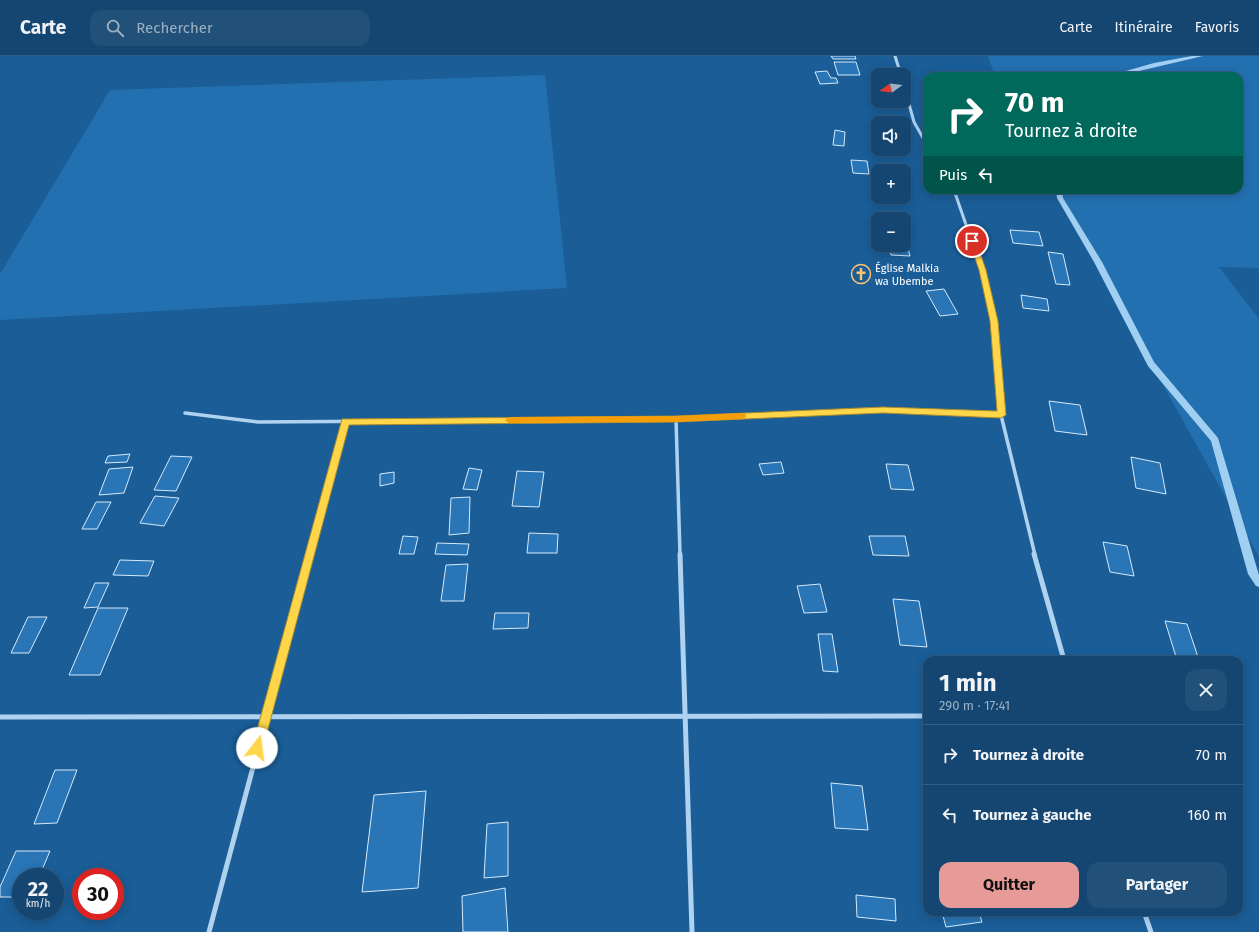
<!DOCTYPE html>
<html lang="fr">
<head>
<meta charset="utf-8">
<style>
  :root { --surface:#144671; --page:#215079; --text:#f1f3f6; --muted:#9db1c3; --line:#335e84; --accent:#e69b98 }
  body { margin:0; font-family:"Fira Sans",sans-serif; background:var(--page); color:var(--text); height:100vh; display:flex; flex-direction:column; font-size:15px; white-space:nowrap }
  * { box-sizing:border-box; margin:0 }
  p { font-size:13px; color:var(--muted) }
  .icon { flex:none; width:22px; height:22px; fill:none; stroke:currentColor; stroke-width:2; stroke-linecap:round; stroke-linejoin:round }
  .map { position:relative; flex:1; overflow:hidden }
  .drawer { position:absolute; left:923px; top:600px; width:320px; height:260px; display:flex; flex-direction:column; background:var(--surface); border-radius:12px; box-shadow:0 2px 10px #0003,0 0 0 1px var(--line) }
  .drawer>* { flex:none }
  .guide { position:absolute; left:923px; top:16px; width:320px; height:122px; border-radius:12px; box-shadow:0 2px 10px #0003,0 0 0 1px var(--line); background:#00695c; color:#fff; overflow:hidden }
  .needle { width:26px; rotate:256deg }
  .fabs { position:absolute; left:871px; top:12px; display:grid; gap:8px }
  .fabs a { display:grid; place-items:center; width:40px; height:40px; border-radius:8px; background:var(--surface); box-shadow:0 2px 10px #0003,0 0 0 1px var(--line); font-size:20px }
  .speed { position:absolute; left:12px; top:812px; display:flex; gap:8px; font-size:20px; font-weight:700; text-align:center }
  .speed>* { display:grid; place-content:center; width:52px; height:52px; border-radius:50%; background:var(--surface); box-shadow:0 2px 10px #0003,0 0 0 1px var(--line); line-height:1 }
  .speed small { font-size:10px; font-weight:400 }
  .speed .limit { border:6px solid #d22; background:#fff; color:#111 }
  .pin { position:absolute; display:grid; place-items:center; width:34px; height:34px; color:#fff; margin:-17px; border:2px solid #fff; border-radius:50%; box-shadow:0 1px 4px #0007 }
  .me { position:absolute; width:44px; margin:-22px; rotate:15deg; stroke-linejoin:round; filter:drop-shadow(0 0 3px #0008) }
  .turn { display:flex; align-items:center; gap:14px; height:84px; padding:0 16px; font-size:18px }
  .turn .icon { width:52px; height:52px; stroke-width:2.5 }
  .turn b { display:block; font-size:28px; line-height:34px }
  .then { display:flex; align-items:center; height:38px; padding:0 16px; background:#0003; gap:8px; font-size:15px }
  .round { display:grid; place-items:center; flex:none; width:42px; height:42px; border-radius:12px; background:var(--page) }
  .headline { display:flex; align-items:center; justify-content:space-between; height:68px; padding:0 16px }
  h1 { font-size:24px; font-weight:700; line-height:30px }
  .action { display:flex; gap:8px; margin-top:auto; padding:8px 16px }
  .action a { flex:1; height:46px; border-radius:12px; background:var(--accent); color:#111; font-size:16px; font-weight:700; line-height:46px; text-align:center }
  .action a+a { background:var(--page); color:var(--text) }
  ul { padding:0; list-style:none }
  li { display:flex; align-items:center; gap:12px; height:60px; padding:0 16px; border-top:1px solid var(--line) }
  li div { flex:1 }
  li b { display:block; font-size:15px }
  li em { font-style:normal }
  header { display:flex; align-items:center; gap:24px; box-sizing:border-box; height:56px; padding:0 20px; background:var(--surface); border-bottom:1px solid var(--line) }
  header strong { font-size:19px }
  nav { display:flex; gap:22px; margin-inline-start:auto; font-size:14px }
  .search { width:280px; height:36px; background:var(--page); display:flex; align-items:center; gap:10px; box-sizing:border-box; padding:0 14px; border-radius:12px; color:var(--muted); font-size:15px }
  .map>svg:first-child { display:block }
</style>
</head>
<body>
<header>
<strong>Carte</strong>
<div class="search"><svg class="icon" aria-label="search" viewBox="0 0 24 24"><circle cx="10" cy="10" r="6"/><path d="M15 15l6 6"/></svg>Rechercher</div>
<nav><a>Carte</a><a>Itinéraire</a><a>Favoris</a></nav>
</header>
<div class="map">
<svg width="1259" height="876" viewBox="0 0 1259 876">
  <rect width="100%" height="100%" fill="#1a5d97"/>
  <g fill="#2370b0">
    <polygon points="988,0 1259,0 1259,212 1219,211 1259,263 1259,501 1054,134 1239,134 1239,20 995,20"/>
    <polygon points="545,19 567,232 0,264 0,218 110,34"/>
  </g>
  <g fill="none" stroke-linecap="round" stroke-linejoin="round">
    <g fill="#a1cff2" fill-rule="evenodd">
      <polygon points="1192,0 1203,0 1118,20 1108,20 1154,7"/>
      <polygon points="1056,134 1062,134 1063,142 1102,206 1154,306 1218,382 1259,519 1259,531 1256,530 1248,518 1211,385 1148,310 1094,206 1057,142"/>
    </g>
  </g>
  <g fill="#2975b5" stroke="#d5eafb">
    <polygon points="831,0 855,0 856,3 833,3"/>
    <polygon points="834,6 856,6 860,19 838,19"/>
    <polygon points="827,15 831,22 836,22 838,27 820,28 815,16"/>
    <polygon points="835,74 845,76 844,90 833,89"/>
    <polygon points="851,104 867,105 869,118 853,117"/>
    <polygon points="1010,174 1039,176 1043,190 1013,187"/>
    <polygon points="904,177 910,200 891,199 889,189 904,189"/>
    <polygon points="1048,196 1063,198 1070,229 1056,228"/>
    <polygon points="944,233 958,258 940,260 926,235"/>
    <polygon points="1021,239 1047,243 1049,255 1023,252"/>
    <polygon points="1049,345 1080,349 1087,379 1055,375"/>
    <polygon points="130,398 127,406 105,407 108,400"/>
    <polygon points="171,400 192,401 176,435 154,434"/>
    <polygon points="1131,401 1160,407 1166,438 1136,432"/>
    <polygon points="781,406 784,417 763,419 759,408"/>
    <polygon points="886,408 908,409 914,434 891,433"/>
    <polygon points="133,411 124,437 99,439 109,413"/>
    <polygon points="469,412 482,414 477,434 463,433"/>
    <polygon points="517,415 544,416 539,451 512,450"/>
    <polygon points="394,416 394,427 380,430 380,418"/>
    <polygon points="155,440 179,442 164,470 140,467"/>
    <polygon points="470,441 469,477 449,479 451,442"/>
    <polygon points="96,446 111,446 97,473 82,473"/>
    <polygon points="529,477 558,478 557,497 527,497"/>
    <polygon points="403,480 418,481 414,498 399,498"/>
    <polygon points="869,480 905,480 909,500 873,499"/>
    <polygon points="1103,486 1127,490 1134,520 1110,516"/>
    <polygon points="437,487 469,488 467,499 435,498"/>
    <polygon points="120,504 154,505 148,520 113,519"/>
    <polygon points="468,508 464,545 441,545 446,509"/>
    <polygon points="95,527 109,527 98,551 84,552"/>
    <polygon points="820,528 827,556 804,557 797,530"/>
    <polygon points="893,543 919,545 927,591 900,589"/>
    <polygon points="98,552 128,552 100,619 69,619"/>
    <polygon points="495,557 529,557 528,572 493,573"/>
    <polygon points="28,561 47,561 29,597 11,597"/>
    <polygon points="1165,565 1187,568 1199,604 1177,604"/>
    <polygon points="818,578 832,578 838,616 823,615"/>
    <polygon points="55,714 77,714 57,767 34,768"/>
    <polygon points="831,727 862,730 868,774 835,772"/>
    <polygon points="426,735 418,832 362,836 374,739"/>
    <polygon points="508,766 508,820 484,822 487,768"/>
    <polygon points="16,795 50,795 39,821 21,821 21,841 0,841 0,831"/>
    <polygon points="505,832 508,876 463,876 462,840"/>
    <polygon points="856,839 895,843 896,865 857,861"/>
    <polygon points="942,856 979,856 982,866 946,871"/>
  </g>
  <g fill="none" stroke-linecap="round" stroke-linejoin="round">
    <g stroke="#aed2f0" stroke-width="3">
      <polyline points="895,0 901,19"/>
      <polyline points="904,30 914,66 927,89"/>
      <polyline points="954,134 982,215"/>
    </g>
    <g stroke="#aed2f0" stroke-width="3.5">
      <polyline points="982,214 994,265 1001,359 1035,499"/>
      <polyline points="185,357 258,366 676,363 883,354 1001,359"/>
      <polyline points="676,363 680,499"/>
      <polyline points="309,499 345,365"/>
    </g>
    <g stroke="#aed2f0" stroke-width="5">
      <polyline points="680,498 692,876"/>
      <polyline points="1034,498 1064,604"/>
      <polyline points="0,661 927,660"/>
      <polyline points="1144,856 1151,876"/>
      <polyline points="209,876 310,498"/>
    </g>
  </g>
  <polygon fill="#ffd54a" stroke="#a68a30" points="970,183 972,183 976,185 986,214 998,265 1006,359 1001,362 883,357 676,366 349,369 263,692 261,696 257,697 253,696 252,692 342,363 676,360 883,351 997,355 990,265 979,214 969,185"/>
  <polygon fill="#f59e0b" points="743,357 747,360 743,363 676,366 509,367 505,364 509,361 676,360"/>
  <defs>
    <symbol id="church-ring" viewBox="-11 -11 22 22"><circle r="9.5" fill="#1a5d97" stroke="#ffc66d" stroke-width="1.5"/><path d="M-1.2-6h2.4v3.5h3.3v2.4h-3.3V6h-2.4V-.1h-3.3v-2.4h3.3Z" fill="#ffc66d"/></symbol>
  </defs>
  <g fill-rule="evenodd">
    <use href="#church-ring" x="850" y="207" width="22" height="22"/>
  </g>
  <g text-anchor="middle" stroke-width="4" stroke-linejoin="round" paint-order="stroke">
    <g font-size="11" fill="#fff" stroke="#1a5d97" text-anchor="start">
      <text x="875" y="216">Église Malkia<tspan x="875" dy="13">wa Ubembe</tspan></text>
    </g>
  </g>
</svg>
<div class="fabs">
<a><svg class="needle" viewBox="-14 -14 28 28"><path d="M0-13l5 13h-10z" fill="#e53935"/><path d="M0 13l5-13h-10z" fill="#9db1c3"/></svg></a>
<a><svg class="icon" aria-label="sound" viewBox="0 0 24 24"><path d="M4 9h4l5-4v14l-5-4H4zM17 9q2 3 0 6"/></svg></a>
<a>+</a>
<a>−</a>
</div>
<div class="speed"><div>22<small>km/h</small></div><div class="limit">30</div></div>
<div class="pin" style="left:972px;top:185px;background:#d93025"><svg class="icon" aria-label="arrive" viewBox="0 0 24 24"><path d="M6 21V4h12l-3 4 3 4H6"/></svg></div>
<svg class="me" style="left:257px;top:692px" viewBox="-20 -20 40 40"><circle r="19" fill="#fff"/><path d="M0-13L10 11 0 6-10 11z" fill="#ffd54a"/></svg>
<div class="guide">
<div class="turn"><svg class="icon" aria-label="right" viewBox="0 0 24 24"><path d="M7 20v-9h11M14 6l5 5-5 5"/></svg><div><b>70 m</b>Tournez à droite</div></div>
<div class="then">Puis<svg class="icon" aria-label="left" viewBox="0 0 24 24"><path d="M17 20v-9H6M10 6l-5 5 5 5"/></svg></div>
</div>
<section class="drawer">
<div class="headline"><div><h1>1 min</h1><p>290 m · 17:41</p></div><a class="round"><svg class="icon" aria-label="close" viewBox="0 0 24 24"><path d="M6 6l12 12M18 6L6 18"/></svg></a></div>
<ul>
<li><svg class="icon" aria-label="right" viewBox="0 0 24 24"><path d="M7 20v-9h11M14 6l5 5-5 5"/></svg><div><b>Tournez à droite</b></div><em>70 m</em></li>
<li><svg class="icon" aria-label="left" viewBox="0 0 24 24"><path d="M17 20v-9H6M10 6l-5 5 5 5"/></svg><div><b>Tournez à gauche</b></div><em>160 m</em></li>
</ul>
<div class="action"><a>Quitter</a><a>Partager</a></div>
</section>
</div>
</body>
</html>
